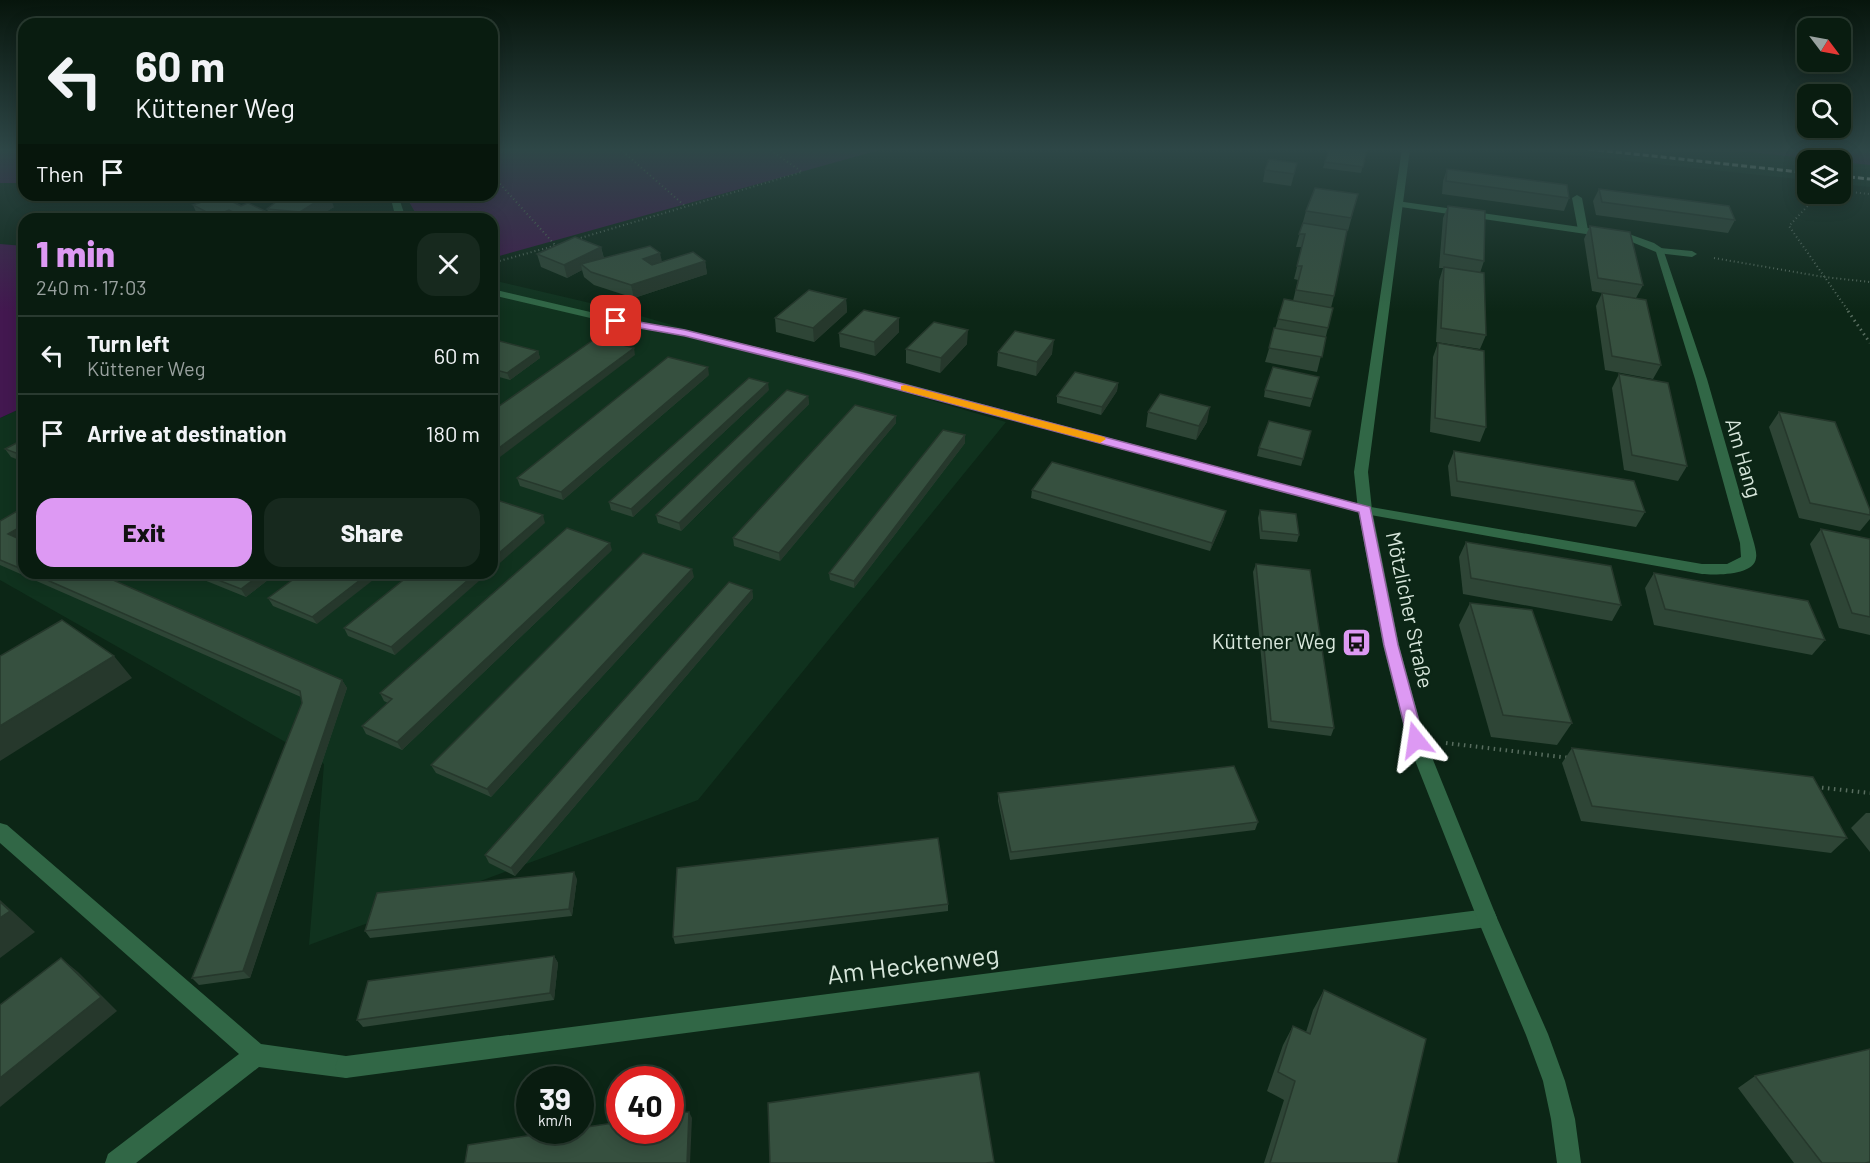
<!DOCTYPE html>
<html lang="en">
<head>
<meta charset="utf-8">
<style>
  :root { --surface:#091c10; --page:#17291e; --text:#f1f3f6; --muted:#99a19f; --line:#293a30; --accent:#dd99f3 }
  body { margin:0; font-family:Barlow,sans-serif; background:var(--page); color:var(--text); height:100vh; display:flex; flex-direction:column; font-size:22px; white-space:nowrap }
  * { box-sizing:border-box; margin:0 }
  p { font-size:20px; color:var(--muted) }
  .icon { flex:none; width:33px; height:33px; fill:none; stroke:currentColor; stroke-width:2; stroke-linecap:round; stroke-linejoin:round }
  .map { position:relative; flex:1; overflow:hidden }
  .details { position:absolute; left:18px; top:213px; width:480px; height:366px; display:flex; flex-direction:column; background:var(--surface); border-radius:18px; box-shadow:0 3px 15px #0003,0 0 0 2px var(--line) }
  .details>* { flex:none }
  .guide { position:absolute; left:18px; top:18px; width:480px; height:183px; border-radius:18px; box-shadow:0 3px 15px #0003,0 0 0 2px var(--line); background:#091c10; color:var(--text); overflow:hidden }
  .needle { width:39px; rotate:122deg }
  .tools { position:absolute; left:1797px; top:18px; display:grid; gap:12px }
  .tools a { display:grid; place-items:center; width:54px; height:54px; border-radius:12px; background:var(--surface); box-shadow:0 3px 15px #0003,0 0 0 2px var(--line); font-size:30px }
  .speed { position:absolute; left:516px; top:1066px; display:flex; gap:12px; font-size:30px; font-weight:700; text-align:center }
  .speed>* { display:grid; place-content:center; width:78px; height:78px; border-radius:50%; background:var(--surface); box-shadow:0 3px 15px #0003,0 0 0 2px var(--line); line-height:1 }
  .speed small { font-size:15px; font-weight:400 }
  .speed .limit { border:9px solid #d22; background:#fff; color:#111 }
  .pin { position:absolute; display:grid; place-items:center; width:51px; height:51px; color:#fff; margin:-26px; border-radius:12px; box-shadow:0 3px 9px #0006 }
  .me { position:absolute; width:66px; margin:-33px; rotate:345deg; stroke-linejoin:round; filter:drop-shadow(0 0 4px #0008) }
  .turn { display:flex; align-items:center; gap:21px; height:126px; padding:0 18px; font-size:27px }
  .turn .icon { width:78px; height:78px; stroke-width:2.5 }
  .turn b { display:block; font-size:42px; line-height:51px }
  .then { display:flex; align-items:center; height:57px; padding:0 18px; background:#0003; gap:12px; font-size:22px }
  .round { display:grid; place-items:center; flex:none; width:63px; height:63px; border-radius:18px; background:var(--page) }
  .summary { display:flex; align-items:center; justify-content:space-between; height:102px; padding:0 18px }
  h1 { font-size:36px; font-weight:800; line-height:45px; color:var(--accent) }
  .button { display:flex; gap:12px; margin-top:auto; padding:12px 18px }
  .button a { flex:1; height:69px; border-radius:18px; background:var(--accent); color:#111; font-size:24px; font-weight:800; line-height:69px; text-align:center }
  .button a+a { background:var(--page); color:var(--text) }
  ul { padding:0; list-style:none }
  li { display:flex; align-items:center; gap:18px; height:78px; padding:0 18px; border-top:2px solid var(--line) }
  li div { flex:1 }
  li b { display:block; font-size:22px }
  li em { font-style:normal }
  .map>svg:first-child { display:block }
</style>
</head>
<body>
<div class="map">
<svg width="1870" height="1163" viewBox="0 0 1870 1163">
  <rect width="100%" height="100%" fill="#0c2616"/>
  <g fill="#10321e">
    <polygon points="1515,149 1723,149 1831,160 1808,160 1807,180"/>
    <polygon points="1840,161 1870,165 1870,187 1841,184"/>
    <polygon points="492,280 620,310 1006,422 698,800 309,945 324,764 0,580 0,418 24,407 24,573 492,573"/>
  </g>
  <g fill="#431850">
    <rect x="0" y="149" width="24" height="34"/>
    <polygon points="492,149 883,149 492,258 492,219 419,219 405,195 492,195"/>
    <polygon points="1723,149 1870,149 1870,165"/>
    <polygon points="0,244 24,246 24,407 0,418"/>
  </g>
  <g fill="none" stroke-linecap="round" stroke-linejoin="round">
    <g stroke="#586d5f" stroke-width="2" stroke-dasharray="1 3" stroke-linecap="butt">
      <polyline points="620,149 685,206"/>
      <polyline points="1853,149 1870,152"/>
      <polyline points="492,175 556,246"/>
      <polyline points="1840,191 1870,194"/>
      <polyline points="1812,194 1815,198 1789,226 1849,312"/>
      <polyline points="577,239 802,172 769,149"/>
      <polyline points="1714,258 1824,277 1870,282"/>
      <polyline points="492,263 561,244"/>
    </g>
    <polyline stroke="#586d5f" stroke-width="3" stroke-dasharray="1.5 4" stroke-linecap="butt" points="1848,311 1870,343"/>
    <g stroke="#586d5f" stroke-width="4" stroke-dasharray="1.5 4.5" stroke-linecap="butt">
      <polyline points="1446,743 1570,758"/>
      <polyline points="1816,787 1870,793"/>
    </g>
    <g fill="#316746" fill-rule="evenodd">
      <polygon points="1577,195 1582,198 1588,230 1583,233 1578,230 1572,198"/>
      <polygon points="1660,248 1692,251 1697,254 1692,257 1657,253 1657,249"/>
      <polygon points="0,823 7,825 261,1044 346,1056 354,1059 357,1067 354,1075 346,1078 259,1067 136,1163 105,1163 108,1154 239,1054 0,843"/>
    </g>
    <g fill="#316746" fill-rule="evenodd">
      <polygon points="390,195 398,195 406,219 396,219"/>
      <path d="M 1397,201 L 1629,234 L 1654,243 L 1663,249 L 1707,379 L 1754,543 C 1755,547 1757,554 1756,558 C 1754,576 1714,575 1702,574 L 1365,514 L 855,378 L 685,336 L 616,324 L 492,295 L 492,289 L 616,318 L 685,330 L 858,371 L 1365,506 L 1702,564 L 1727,564 L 1741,557 L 1740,543 L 1695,379 L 1656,252 L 1627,240 L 1394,206 L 1394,202 Z"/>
      <polygon points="1487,909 1494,911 1497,918 1494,925 1487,927 346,1078 338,1075 335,1067 338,1059 346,1056"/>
    </g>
    <polygon fill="#316746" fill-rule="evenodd" points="1402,149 1410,149 1368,472 1372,510 1399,645 1425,740 1497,918 1548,1034 1565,1081 1575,1119 1581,1163 1557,1163 1551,1119 1543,1081 1526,1035 1477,918 1407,740 1383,645 1358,510 1354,472"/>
    <g stroke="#b5c6ba" stroke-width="3" stroke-dasharray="6 3" stroke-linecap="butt">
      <polyline points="1589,149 1808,173"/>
      <polyline points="1840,176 1870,179"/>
    </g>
  </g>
  <g fill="#2e4536">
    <polygon points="1329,149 1367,149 1361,173 1323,168"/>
    <polygon points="1297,163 1291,186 1263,182 1265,170"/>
    <polygon points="1447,169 1569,198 1564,211 1442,194 1443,181"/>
    <polygon points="1599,189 1735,220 1728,233 1596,215 1593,201"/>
    <polygon points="1358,194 1348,231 1347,231 1334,296 1331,308 1333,308 1317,372 1265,362 1278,319 1293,301 1298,280 1294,279 1302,247 1296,247 1306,211"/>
    <polygon points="201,195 233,199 230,200 270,218 237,219 232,217 225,219 211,219 196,212 193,205 205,201"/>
    <polygon points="1448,206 1484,261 1480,273 1486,335 1480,349 1436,342 1439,281 1443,268 1439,268 1443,218"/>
    <polygon points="334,207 314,219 271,219 267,209"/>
    <polygon points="1590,226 1643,285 1636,298 1661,365 1653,379 1605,370 1596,306 1602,293 1592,291 1584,239"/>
    <polygon points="601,247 604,258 662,262 705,261 707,274 634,298 594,285 584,277 582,270 567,278 541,267 537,254"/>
    <polygon points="846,299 847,312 814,342 776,332 775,318"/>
    <polygon points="899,318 899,332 875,356 840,347 839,333"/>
    <polygon points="492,339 538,351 540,358 510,380 492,375"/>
    <polygon points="1438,343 1486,427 1480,442 1430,432 1433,357"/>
    <polygon points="967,344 940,373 906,363 906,349"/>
    <polygon points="998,352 1052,354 1036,376 997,366"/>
    <polygon points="1619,374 1687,466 1678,481 1624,470 1612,388"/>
    <polygon points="709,375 563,500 520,486 517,478"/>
    <polygon points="1319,377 1310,407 1264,397 1265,390"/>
    <polygon points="1118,383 1117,391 1101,415 1057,403 1057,396"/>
    <polygon points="769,390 633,517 611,510 609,502"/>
    <polygon points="808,396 809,404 681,531 658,523 656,515"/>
    <polygon points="1148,412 1207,422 1196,440 1146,427"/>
    <polygon points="1779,412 1870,510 1870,519 1860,531 1799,518 1769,427"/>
    <polygon points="896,416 896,423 780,561 734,546 733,538"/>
    <polygon points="1311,431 1301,466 1257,456 1259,448"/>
    <polygon points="965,435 965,443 854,588 830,580 829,573"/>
    <polygon points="24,439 24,462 11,457 5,449"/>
    <polygon points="1454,451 1645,512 1636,527 1451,496 1448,466"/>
    <polygon points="1032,490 1224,519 1210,551 1031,498"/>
    <polygon points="1260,510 1299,535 1297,542 1260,539 1258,518"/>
    <polygon points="0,521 19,539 24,541 24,573 97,573 342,680 347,688 250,978 199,985 192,978 302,703 301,697 0,565"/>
    <polygon points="1821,529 1870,539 1870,635 1839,628 1810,544"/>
    <polygon points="1466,542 1621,605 1612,621 1463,594 1459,557"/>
    <polygon points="612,550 402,750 366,734 362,726 388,703 384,701 380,693"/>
    <polygon points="1256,564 1334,728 1331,736 1268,728 1253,572"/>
    <polygon points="199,573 277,573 246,597 204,580"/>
    <polygon points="302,573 317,624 273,606 268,598"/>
    <polygon points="412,573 395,655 348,636 344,628"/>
    <polygon points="1654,573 1825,640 1812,655 1654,625 1645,588"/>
    <polygon points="694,577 491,797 436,773 431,765"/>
    <polygon points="752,590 753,598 515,876 489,863 485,855"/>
    <polygon points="1470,603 1572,723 1557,745 1491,737 1459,625"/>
    <polygon points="1572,748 1847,838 1831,853 1581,821 1562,763"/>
    <polygon points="998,793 1258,822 1255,830 1010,860 998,801"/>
    <polygon points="1866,813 1870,813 1870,852 1851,828"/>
    <polygon points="577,879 572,916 370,938 365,931"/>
    <polygon points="948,904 948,911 675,944 673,937"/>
    <polygon points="554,956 558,963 554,1000 363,1027 357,1020"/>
    <polygon points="1324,990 1397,1163 1264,1163 1284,1100 1267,1091 1283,1045 1293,1026 1306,1032 1313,1010"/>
    <polygon points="1870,1049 1870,1163 1794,1163 1738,1088 1755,1076"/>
  </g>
  <g fill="#26382c">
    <polygon points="224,195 231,195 233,199 223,202 220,196"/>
    <polygon points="327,195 329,195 334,207 314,219 303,219 300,212"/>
    <polygon points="229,210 232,217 225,219 215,219 214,216"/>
    <polygon points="267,212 270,218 247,219"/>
    <polygon points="601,247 604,260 581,264 582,270 567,278 564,265"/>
    <polygon points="660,253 663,266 646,272 643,259"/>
    <polygon points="705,261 707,274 634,298 631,285"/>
    <polygon points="846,299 847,312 814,342 813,328"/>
    <polygon points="899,318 899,332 875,356 874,342"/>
    <polygon points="968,330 967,344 940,373 941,358"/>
    <polygon points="1054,340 1052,354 1036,376 1037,362"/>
    <polygon points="634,348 635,355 492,463 492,453"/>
    <polygon points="538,351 540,358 510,380 507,373"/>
    <polygon points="708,367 709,375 563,500 561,492"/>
    <polygon points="768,383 769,390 633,517 631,509"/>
    <polygon points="1118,383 1117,391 1101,415 1102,407"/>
    <polygon points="808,396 809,404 681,531 679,523"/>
    <polygon points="1210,407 1207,422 1196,440 1199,426"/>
    <polygon points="896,416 896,423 780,561 779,553"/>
    <polygon points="965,435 965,443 854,588 854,581"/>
    <polygon points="1226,511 1224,519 1210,551 1212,543"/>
    <polygon points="543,515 545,523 492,570 492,559"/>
    <polygon points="24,525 24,536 14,542 8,534"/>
    <polygon points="610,543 612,550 402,750 397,742"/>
    <polygon points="692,569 694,577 491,797 487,789"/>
    <polygon points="262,573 277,573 246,597 241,589"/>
    <polygon points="369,573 382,573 317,624 312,617"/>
    <polygon points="476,573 488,573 395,655 391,647"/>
    <polygon points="752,590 753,598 515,876 511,868"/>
    <polygon points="114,656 132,678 0,761 0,726"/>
    <polygon points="342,680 347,688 250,978 243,971"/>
    <polygon points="574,872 577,879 572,916 569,909"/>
    <polygon points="0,900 35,932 0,958"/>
    <polygon points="554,956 558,963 554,1000 550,993"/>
    <polygon points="61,958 78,972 117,1011 0,1107 0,1078"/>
    <polygon points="689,1112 692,1118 690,1163 687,1163"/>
  </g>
  <g fill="#36503f" stroke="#26382c" stroke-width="1.5">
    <polygon points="1329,149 1367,149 1363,167 1325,162"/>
    <polygon points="1269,159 1297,163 1294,174 1265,170"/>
    <polygon points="1447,169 1567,185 1569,198 1446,181"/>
    <polygon points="1315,188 1358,194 1351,218 1306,211"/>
    <polygon points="1599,189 1729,206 1735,220 1602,202"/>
    <polygon points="202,195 224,195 220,196 241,206 248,203 267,212 247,219 229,210 214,216 193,205 211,199"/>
    <polygon points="285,195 327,195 300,212 267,209"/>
    <polygon points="1448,206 1485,211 1484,261 1444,254"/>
    <polygon points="1303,223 1347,230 1334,296 1296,290 1302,266 1297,266 1305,234 1299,234"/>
    <polygon points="1590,226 1630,232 1643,285 1598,278"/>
    <polygon points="575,237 601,247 564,265 537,254"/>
    <polygon points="650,246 660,253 643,259 652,265 693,252 705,261 631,285 591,272 581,264"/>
    <polygon points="1444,267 1484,273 1486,335 1441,328"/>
    <polygon points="809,290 846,299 813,328 775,318"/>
    <polygon points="1602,293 1646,300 1661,365 1612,356"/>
    <polygon points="1284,299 1333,308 1328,328 1278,319"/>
    <polygon points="864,310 899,318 874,342 839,333"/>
    <polygon points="934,322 968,330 941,358 906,349"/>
    <polygon points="1274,328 1326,337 1322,357 1269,348"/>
    <polygon points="1015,331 1054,340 1037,362 998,352"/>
    <polygon points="596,338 634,348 492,453 492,411"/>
    <polygon points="492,339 538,351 507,373 492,369"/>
    <polygon points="1438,343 1484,351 1486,427 1435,418"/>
    <polygon points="668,357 708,367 561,492 517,478"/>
    <polygon points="1273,367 1319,377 1312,399 1265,390"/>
    <polygon points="1075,372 1118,383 1102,407 1057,396"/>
    <polygon points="1619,374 1668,383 1687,466 1632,455"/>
    <polygon points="749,378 768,383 631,509 609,502"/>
    <polygon points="787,390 808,396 679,523 656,515"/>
    <polygon points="1160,394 1210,407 1199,426 1148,412"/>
    <polygon points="855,405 896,416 779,553 733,538"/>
    <polygon points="1779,412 1835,422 1870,510 1870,515 1810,503"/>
    <polygon points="1269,421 1311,431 1303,459 1259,448"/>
    <polygon points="943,430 965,435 854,581 829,573"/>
    <polygon points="24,439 24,456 5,449"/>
    <polygon points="1454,451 1634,481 1645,512 1457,481"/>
    <polygon points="1052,462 1226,511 1212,543 1032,490"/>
    <polygon points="500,501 543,515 492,559 492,507"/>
    <polygon points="24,507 24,525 8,534 24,541 24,570 0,560 0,521"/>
    <polygon points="1260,510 1296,514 1299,535 1262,531"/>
    <polygon points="567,528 610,543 397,742 362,726 392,699 380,693"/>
    <polygon points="1821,529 1870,539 1870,617 1852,613"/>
    <polygon points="1466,542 1611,566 1621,605 1471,578"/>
    <polygon points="643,553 692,569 487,789 431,765"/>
    <polygon points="1256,564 1310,570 1334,728 1271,721"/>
    <polygon points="31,573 97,573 342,680 243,971 192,978 302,703 300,691"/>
    <polygon points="200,573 262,573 241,589"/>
    <polygon points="302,573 369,573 312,617 268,598"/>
    <polygon points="412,573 476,573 391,647 344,628"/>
    <polygon points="1654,573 1808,601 1825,640 1665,609"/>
    <polygon points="729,582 752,590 511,868 485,855"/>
    <polygon points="1470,603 1532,610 1572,723 1503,715"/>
    <polygon points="62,620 114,656 0,726 0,656"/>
    <polygon points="1572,748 1813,777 1847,838 1592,806"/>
    <polygon points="1234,766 1258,822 1011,852 998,793"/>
    <polygon points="938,838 948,904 673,937 677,868"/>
    <polygon points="574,872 569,909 365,931 377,893"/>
    <polygon points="0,902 10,911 0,918"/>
    <polygon points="554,956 550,993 357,1020 368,981"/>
    <polygon points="61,958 101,997 0,1078 0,1005"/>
    <polygon points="1324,990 1426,1039 1397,1163 1270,1163 1295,1081 1278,1072 1293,1026 1310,1034"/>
    <polygon points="1870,1049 1870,1162 1865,1163 1822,1163 1755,1076"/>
    <polygon points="979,1072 994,1162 986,1163 770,1163 768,1103"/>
    <polygon points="689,1112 687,1163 465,1163 468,1145 559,1131 580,1131 580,1128 620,1122 620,1131 670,1131 670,1114"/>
  </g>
  <linearGradient id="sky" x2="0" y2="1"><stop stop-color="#07150c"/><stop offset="0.48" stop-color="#2e4747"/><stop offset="1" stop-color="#2e4747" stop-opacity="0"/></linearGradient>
  <rect width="1870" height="312" fill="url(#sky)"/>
  <polygon fill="#dd99f3" stroke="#90639e" stroke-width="1.5" points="616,318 685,330 861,373 1370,507 1398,645 1424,740 1421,744 1416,746 1410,744 1408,740 1384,645 1359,512 854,378 685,336 612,323 611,321"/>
  <polygon fill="#f59e0b" points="905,385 1104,437 1106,439 1100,443 901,390 901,386"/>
  <defs>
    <symbol id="bus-square" viewBox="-11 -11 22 22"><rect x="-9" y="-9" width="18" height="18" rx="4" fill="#dd99f3" stroke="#0c2616"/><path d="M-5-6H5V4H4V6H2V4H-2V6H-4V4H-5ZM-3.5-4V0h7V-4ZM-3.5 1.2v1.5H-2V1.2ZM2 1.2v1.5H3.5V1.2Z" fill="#111"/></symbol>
  </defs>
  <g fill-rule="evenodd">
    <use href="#bus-square" x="1340" y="626" width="33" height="33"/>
  </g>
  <g text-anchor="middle" stroke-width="4.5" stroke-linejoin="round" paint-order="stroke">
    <g font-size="21" fill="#d7e6db" stroke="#0c2616">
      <text transform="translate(1743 458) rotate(74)" y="7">Am Hang</text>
      <text transform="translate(1409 610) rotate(78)" y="7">Mötzlicher Straße</text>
    </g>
    <g font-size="21" fill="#d7e6db" stroke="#0c2616" text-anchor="end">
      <text x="1336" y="649">Küttener Weg</text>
    </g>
    <g font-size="26" fill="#d7e6db" stroke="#0c2616">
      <text transform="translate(913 965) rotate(-7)" y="9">Am Heckenweg</text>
    </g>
  </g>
</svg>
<div class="tools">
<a><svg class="needle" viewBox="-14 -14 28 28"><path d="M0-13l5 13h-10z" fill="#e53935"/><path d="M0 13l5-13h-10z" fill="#99a19f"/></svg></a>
<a><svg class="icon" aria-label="search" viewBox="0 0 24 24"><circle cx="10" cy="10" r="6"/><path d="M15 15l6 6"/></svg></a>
<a><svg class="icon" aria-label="layers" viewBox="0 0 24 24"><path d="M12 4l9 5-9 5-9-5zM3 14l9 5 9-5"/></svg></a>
</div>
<div class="speed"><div>39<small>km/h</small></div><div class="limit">40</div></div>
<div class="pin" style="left:616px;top:321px;background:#d93025"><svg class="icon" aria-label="arrive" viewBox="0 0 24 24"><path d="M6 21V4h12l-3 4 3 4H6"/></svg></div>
<svg class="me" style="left:1416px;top:740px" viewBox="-20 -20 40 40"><path d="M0-17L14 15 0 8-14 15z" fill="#dd99f3" stroke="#fff" stroke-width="4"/></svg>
<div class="guide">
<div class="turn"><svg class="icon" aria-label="left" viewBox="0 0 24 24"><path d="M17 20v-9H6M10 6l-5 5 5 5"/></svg><div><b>60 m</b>Küttener Weg</div></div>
<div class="then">Then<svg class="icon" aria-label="arrive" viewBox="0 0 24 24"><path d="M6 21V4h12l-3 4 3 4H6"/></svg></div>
</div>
<section class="details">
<div class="summary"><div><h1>1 min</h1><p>240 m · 17:03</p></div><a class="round"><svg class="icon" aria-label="close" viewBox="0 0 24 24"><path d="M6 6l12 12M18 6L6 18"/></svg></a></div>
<ul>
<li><svg class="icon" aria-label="left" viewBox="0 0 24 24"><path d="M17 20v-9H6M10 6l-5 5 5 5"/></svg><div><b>Turn left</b><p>Küttener Weg</p></div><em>60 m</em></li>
<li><svg class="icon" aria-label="arrive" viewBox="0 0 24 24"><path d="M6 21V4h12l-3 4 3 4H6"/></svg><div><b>Arrive at destination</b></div><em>180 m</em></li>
</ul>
<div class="button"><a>Exit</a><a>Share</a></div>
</section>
</div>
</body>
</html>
